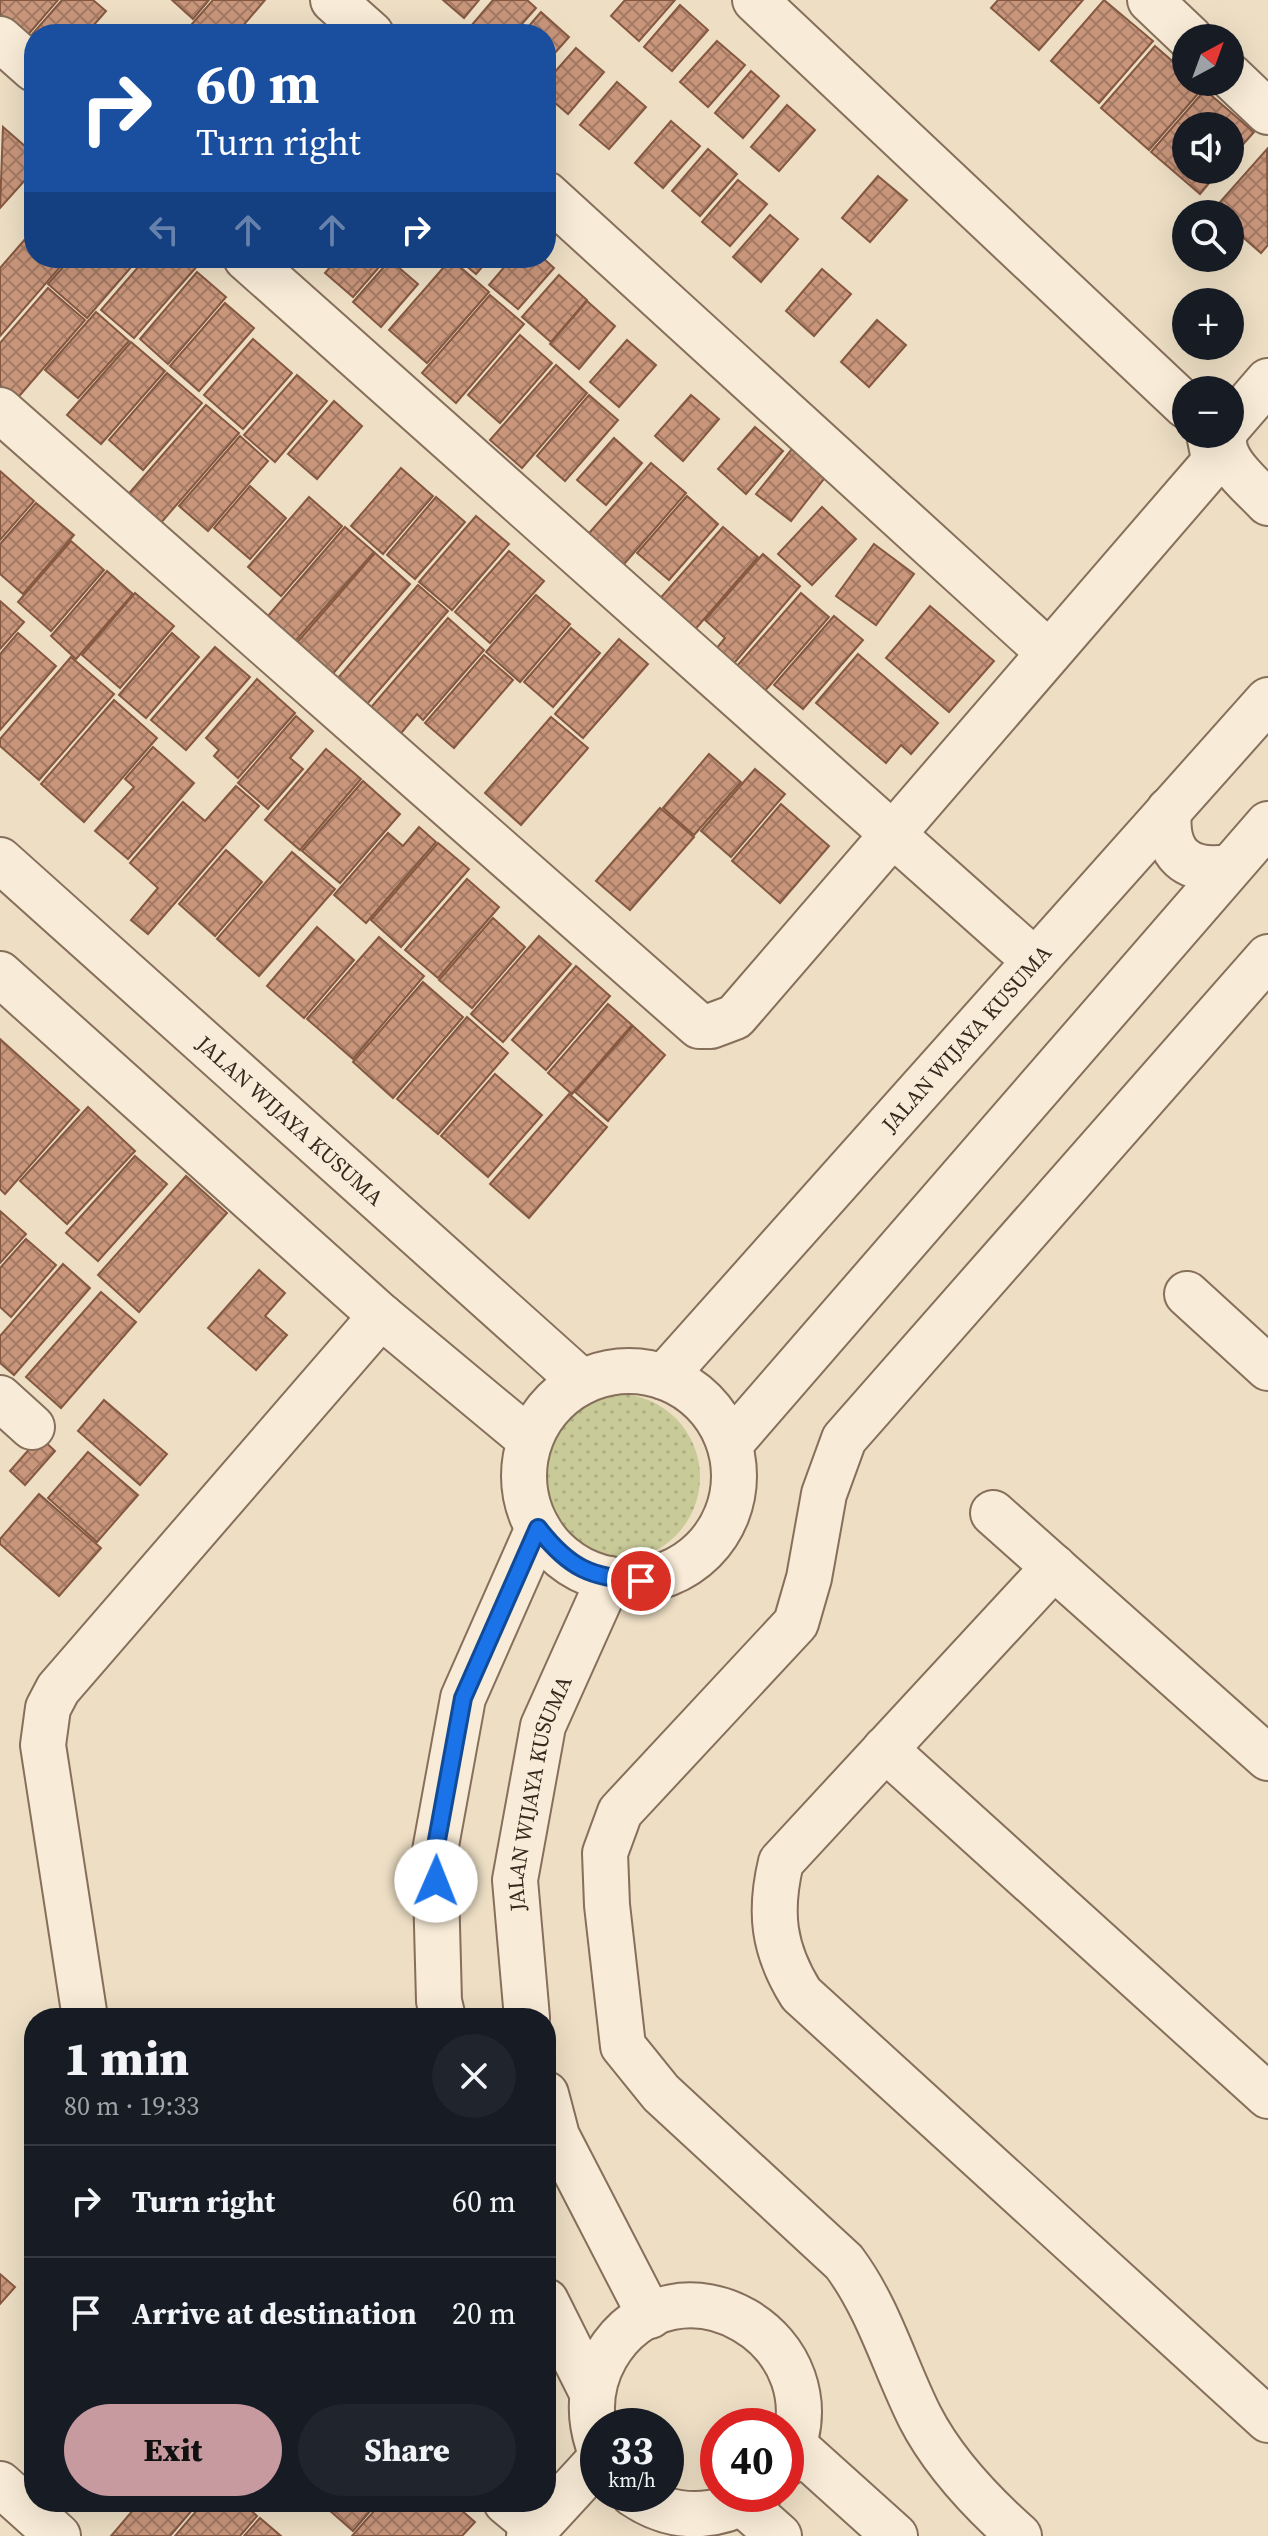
<!DOCTYPE html>
<html lang="en">
<head>
<meta charset="utf-8">
<style>
  :root { --surface:#171b24; --page:#20242c; --text:#f1f3f6; --muted:#9ea1a6; --line:#363941; --accent:#c79a9f }
  body { margin:0; font-family:"Source Serif 4",serif; background:var(--page); color:var(--text); height:100vh; display:flex; flex-direction:column; font-size:30px; white-space:nowrap }
  * { box-sizing:border-box; margin:0 }
  p { font-size:26px; color:var(--muted) }
  .icon { flex:none; width:44px; height:44px; fill:none; stroke:currentColor; stroke-width:2; stroke-linecap:round; stroke-linejoin:round }
  .map { position:relative; flex:1; overflow:hidden }
  .panel { position:absolute; left:24px; top:2008px; width:532px; height:504px; display:flex; flex-direction:column; background:var(--surface); border-radius:32px; box-shadow:0 8px 32px #0002 }
  .panel>* { flex:none }
  .banner { position:absolute; left:24px; top:24px; width:532px; height:244px; border-radius:32px; box-shadow:0 8px 32px #0002; background:#1a4fa0; color:#fff; overflow:hidden }
  .needle { width:52px; rotate:41deg }
  .fabs { position:absolute; left:1172px; top:24px; display:grid; gap:16px }
  .fabs a { display:grid; place-items:center; width:72px; height:72px; border-radius:50%; background:var(--surface); box-shadow:0 8px 32px #0002; font-size:40px }
  .speed { position:absolute; left:580px; top:2408px; display:flex; gap:16px; font-size:40px; font-weight:700; text-align:center }
  .speed>* { display:grid; place-content:center; width:104px; height:104px; border-radius:50%; background:var(--surface); box-shadow:0 8px 32px #0002; line-height:1 }
  .speed small { font-size:20px; font-weight:400 }
  .speed .limit { border:12px solid #d22; background:#fff; color:#111 }
  .pin { position:absolute; display:grid; place-items:center; width:68px; height:68px; color:#fff; margin:-34px; border:4px solid #fff; border-radius:50%; box-shadow:0 2px 8px #0007 }
  .me { position:absolute; width:88px; margin:-44px; rotate:1deg; stroke-linejoin:round; filter:drop-shadow(0 0 6px #0008) }
  .turn { display:flex; align-items:center; gap:28px; height:168px; padding:0 40px; font-size:36px }
  .turn .icon { width:104px; height:104px; stroke-width:2.5 }
  .turn b { display:block; font-size:56px; line-height:68px }
  .lanes { display:flex; align-items:center; height:76px; padding:0 40px; background:#0003; justify-content:center; gap:40px; direction:ltr }
  .lanes .off { opacity:.35 }
  .round { display:grid; place-items:center; flex:none; width:84px; height:84px; border-radius:42px; background:var(--page) }
  .overview { display:flex; align-items:center; justify-content:space-between; height:136px; padding:0 40px }
  h1 { font-size:48px; font-weight:800; line-height:60px }
  .button { display:flex; gap:16px; margin-top:auto; padding:16px 40px }
  .button a { flex:1; height:92px; border-radius:48px; background:var(--accent); color:#111; font-size:32px; font-weight:800; line-height:92px; text-align:center }
  .button a+a { background:var(--page); color:var(--text) }
  ul { padding:0; list-style:none }
  li { display:flex; align-items:center; gap:24px; height:112px; padding:0 40px; border-top:2px solid var(--line) }
  li div { flex:1 }
  li b { display:block; font-size:30px }
  li em { font-style:normal }
  .map>svg:first-child { display:block }
</style>
</head>
<body>
<div class="map">
<svg width="1268" height="2536" viewBox="0 0 1268 2536">
  <defs>
    <pattern id="grass-dots" width="8" height="8" patternUnits="userSpaceOnUse" patternTransform="scale(2)"><rect width="8" height="8" fill="#c8ca98"/><path d="M2 2h.1M6 6h.1" fill="none" stroke="#acae83" stroke-width="1.8" stroke-linecap="round"/></pattern>
    <pattern id="building-cross-hatch" width="8" height="8" patternUnits="userSpaceOnUse" patternTransform="scale(2)"><rect width="8" height="8" fill="#c9967b"/><path d="M0 0l8 8M0 8l8-8" fill="none" stroke="#a47a64"/></pattern>
  </defs>
  <rect width="100%" height="100%" fill="#eddec4"/>
  <circle fill="url(#grass-dots)" cx="617" cy="1477" r="83"/>
  <g fill="url(#building-cross-hatch)" stroke="#855841" stroke-width="2">
    <polygon points="0,0 58,0 26,37 0,14"/>
    <polygon points="62,0 93,0 106,11 86,34 34,34 34,43 29,38"/>
    <polygon points="172,0 209,0 193,19"/>
    <polygon points="213,0 265,0 236,34 203,34 192,24"/>
    <polygon points="443,0 479,0 464,18"/>
    <polygon points="493,0 527,0 536,8 513,34 480,34 471,26"/>
    <polygon points="625,0 675,0 639,41 611,16"/>
    <polygon points="998,0 1083,0 1039,50 991,8"/>
    <polygon points="1104,0 1153,41 1099,103 1051,61"/>
    <polygon points="680,5 708,30 672,71 644,47"/>
    <polygon points="541,12 569,37 546,63 546,34 522,34"/>
    <polygon points="717,41 745,65 708,107 680,82"/>
    <polygon points="1155,46 1186,73 1186,82 1196,82 1203,88 1149,150 1101,108"/>
    <polygon points="576,48 604,72 568,114 546,95 546,82"/>
    <polygon points="751,71 779,96 743,138 715,113"/>
    <polygon points="617,82 646,107 609,149 580,125"/>
    <polygon points="1205,90 1254,132 1230,159 1230,126 1186,126 1186,170 1220,170 1200,194 1151,152"/>
    <polygon points="787,105 815,130 779,171 751,147"/>
    <polygon points="671,121 700,146 663,188 635,163"/>
    <polygon points="3,127 34,154 34,170 0,208"/>
    <polygon points="708,149 737,174 700,216 672,191"/>
    <polygon points="1267,149 1268,245 1261,253 1230,226 1230,214 1212,211"/>
    <polygon points="878,176 907,200 870,242 842,218"/>
    <polygon points="738,180 767,204 730,246 702,222"/>
    <polygon points="770,215 798,239 761,282 733,257"/>
    <polygon points="27,237 34,243 34,258 51,258 61,266 0,336 0,268"/>
    <polygon points="71,258 139,258 87,318 48,284"/>
    <polygon points="146,258 192,258 199,264 134,338 101,310"/>
    <polygon points="338,258 387,258 353,297 325,273"/>
    <polygon points="457,258 490,258 476,274"/>
    <polygon points="512,258 543,258 554,268 518,309 489,285"/>
    <polygon points="451,259 489,292 427,363 389,330"/>
    <polygon points="390,260 418,284 381,327 353,302"/>
    <polygon points="822,269 851,294 814,336 786,311"/>
    <polygon points="197,272 226,297 168,364 140,339"/>
    <polygon points="559,275 587,300 551,342 522,317"/>
    <polygon points="48,288 85,320 14,402 0,390 0,343"/>
    <polygon points="490,295 524,324 456,403 422,373"/>
    <polygon points="587,301 615,326 579,369 550,344"/>
    <polygon points="225,303 254,328 199,391 170,366"/>
    <polygon points="96,312 129,341 78,398 45,370"/>
    <polygon points="877,320 906,345 869,387 841,362"/>
    <polygon points="520,335 552,363 500,423 468,395"/>
    <polygon points="253,339 292,373 243,429 204,395"/>
    <polygon points="627,340 656,365 619,407 590,382"/>
    <polygon points="131,342 165,371 101,444 67,415"/>
    <polygon points="556,365 587,393 522,468 490,440"/>
    <polygon points="167,373 202,403 143,470 109,440"/>
    <polygon points="297,375 327,401 275,462 244,435"/>
    <polygon points="589,395 618,420 565,481 537,456"/>
    <polygon points="691,395 719,419 683,461 655,436"/>
    <polygon points="334,401 362,426 317,479 288,454"/>
    <polygon points="206,405 239,433 159,525 126,497"/>
    <polygon points="755,427 783,451 746,494 718,469"/>
    <polygon points="240,436 268,461 208,531 179,506"/>
    <polygon points="614,438 642,463 606,505 577,480"/>
    <polygon points="792,449 827,475 791,521 756,494"/>
    <polygon points="651,463 686,493 618,571 583,540"/>
    <polygon points="401,468 433,496 383,554 351,526"/>
    <polygon points="0,471 34,501 0,540"/>
    <polygon points="250,486 286,518 250,559 214,528"/>
    <polygon points="687,496 718,524 669,580 637,553"/>
    <polygon points="309,497 342,526 281,596 248,567"/>
    <polygon points="436,497 465,522 415,579 387,555"/>
    <polygon points="36,503 74,535 23,594 0,574 0,544"/>
    <polygon points="822,507 856,539 812,585 778,554"/>
    <polygon points="476,516 509,544 452,610 419,582"/>
    <polygon points="345,527 374,552 290,647 262,623"/>
    <polygon points="723,527 758,557 685,641 650,610"/>
    <polygon points="71,541 104,570 51,631 18,602"/>
    <polygon points="874,544 914,574 876,625 836,596"/>
    <polygon points="509,551 544,581 490,643 455,612"/>
    <polygon points="375,553 410,584 330,677 294,646"/>
    <polygon points="763,554 800,586 724,675 707,660 725,638 705,620"/>
    <polygon points="107,571 133,594 76,659 51,636"/>
    <polygon points="418,585 448,611 360,712 331,686"/>
    <polygon points="135,593 174,626 120,688 82,655"/>
    <polygon points="801,593 829,617 757,700 729,675"/>
    <polygon points="536,595 570,624 520,682 486,652"/>
    <polygon points="0,601 24,622 0,649"/>
    <polygon points="930,606 994,661 949,712 886,658"/>
    <polygon points="834,616 863,640 803,709 774,685"/>
    <polygon points="448,618 484,650 423,720 417,714 397,738 367,712"/>
    <polygon points="571,628 600,653 553,707 524,682"/>
    <polygon points="18,633 56,666 0,730 0,654"/>
    <polygon points="172,633 199,657 146,718 119,695"/>
    <polygon points="619,639 648,664 583,738 555,714"/>
    <polygon points="215,647 250,677 186,750 151,720"/>
    <polygon points="858,654 938,723 911,754 901,745 886,763 816,703"/>
    <polygon points="484,655 513,680 454,748 425,723"/>
    <polygon points="71,657 114,694 39,780 0,746 0,739"/>
    <polygon points="257,679 295,713 238,778 214,756 219,750 206,738"/>
    <polygon points="114,700 157,738 84,822 41,784"/>
    <polygon points="296,716 313,731 290,758 303,769 268,809 238,783"/>
    <polygon points="551,717 588,748 521,825 485,793"/>
    <polygon points="153,747 194,783 128,859 95,831 134,787 125,779"/>
    <polygon points="326,749 361,779 300,850 265,820"/>
    <polygon points="709,754 741,782 694,835 663,808"/>
    <polygon points="755,769 785,794 731,857 701,831"/>
    <polygon points="363,781 400,814 340,883 302,851"/>
    <polygon points="236,786 259,806 148,934 131,920 158,888 130,863 183,802 205,821"/>
    <polygon points="781,804 829,846 780,903 732,861"/>
    <polygon points="660,808 694,837 630,910 596,881"/>
    <polygon points="419,827 436,842 366,923 334,895 388,833 403,846"/>
    <polygon points="438,843 469,869 401,947 371,920"/>
    <polygon points="226,850 262,882 215,936 179,904"/>
    <polygon points="292,852 335,889 259,976 217,939"/>
    <polygon points="467,879 499,907 438,978 405,950"/>
    <polygon points="493,918 525,947 472,1008 439,980"/>
    <polygon points="317,927 354,960 304,1018 267,986"/>
    <polygon points="539,936 571,964 503,1042 471,1014"/>
    <polygon points="379,937 424,976 353,1059 307,1019"/>
    <polygon points="576,966 610,996 546,1070 512,1040"/>
    <polygon points="423,982 463,1017 393,1098 353,1062"/>
    <polygon points="608,1004 632,1025 572,1094 548,1073"/>
    <polygon points="467,1017 508,1053 438,1134 397,1099"/>
    <polygon points="633,1026 665,1055 608,1121 575,1092"/>
    <polygon points="0,1039 79,1110 5,1194 0,1189"/>
    <polygon points="495,1074 542,1115 488,1177 441,1136"/>
    <polygon points="569,1094 607,1127 529,1218 490,1184"/>
    <polygon points="88,1107 135,1151 67,1224 20,1181"/>
    <polygon points="135,1156 167,1184 98,1261 66,1233"/>
    <polygon points="186,1176 227,1213 139,1312 98,1275"/>
    <polygon points="0,1211 26,1234 0,1263"/>
    <polygon points="26,1239 56,1265 11,1317 0,1307 0,1268"/>
    <polygon points="63,1264 90,1288 14,1375 0,1363 0,1336"/>
    <polygon points="259,1270 285,1293 265,1316 287,1335 256,1370 208,1328"/>
    <polygon points="101,1292 136,1322 61,1408 26,1377"/>
    <polygon points="104,1400 167,1454 140,1485 78,1431"/>
    <polygon points="40,1437 55,1451 25,1485 10,1471"/>
    <polygon points="88,1452 138,1495 97,1542 48,1498"/>
    <polygon points="39,1494 101,1548 59,1596 0,1544 0,1539"/>
    <polygon points="0,2274 15,2287 0,2304"/>
    <polygon points="140,2502 199,2502 170,2536 111,2536"/>
    <polygon points="204,2502 242,2502 257,2516 240,2536 175,2536"/>
    <polygon points="320,2502 378,2502 353,2531"/>
    <polygon points="382,2502 452,2502 475,2522 462,2536 352,2536"/>
    <polygon points="260,2518 281,2536 244,2536"/>
  </g>
  <g fill="none" stroke-linecap="round" stroke-linejoin="round">
    <defs>
      <g id="minor">
        <polyline points="333,0 371,34"/>
        <polyline points="755,0 1186,406"/>
        <polyline points="1150,0 1190,38"/>
        <polyline points="0,39 34,69"/>
        <polyline points="1230,76 1268,112"/>
        <polyline points="546,194 1048,652"/>
        <polyline points="246,258 1035,961"/>
        <polyline points="0,410 699,1026 711,1026 735,1017 1208,469 1214,459 1209,434"/>
        <polyline points="1230,425 1268,381"/>
        <path d="M 1225,434 C 1218,461 1252,485 1268,503"/>
        <path d="M 1169,810 C 1165,855 1186,873 1229,867"/>
        <path id="s1" d="M 0,860 L 582,1382"/>
        <polyline points="0,974 381,1316 530,1440"/>
        <polyline points="1187,1294 1268,1368"/>
        <circle cx="629" cy="1476" r="105"/>
        <path id="s2" d="M 664,1377 L 1268,700"/>
        <polyline points="0,1398 32,1427"/>
        <polyline points="730,1444 1268,824"/>
        <polyline points="993,1513 1268,1758"/>
        <path d="M 1054,1567 L 781,1862 C 769,1912 773,1949 801,1994 L 1268,2420"/>
        <polyline points="885,1749 1268,2096"/>
        <polyline points="85,2018 43,1745 48,1708 58,1689 381,1316"/>
        <polyline points="443,2018 439,2001 435,1851 463,1698 538,1528"/>
        <path id="s3" d="M 527,2018 L 515,1880 L 543,1726 L 609,1579"/>
        <polyline points="546,2094 557,2136 650,2316"/>
        <polyline points="546,2301 592,2393"/>
        <path d="M 598,2445 C 588,2414 590,2384 606,2356 C 674,2242 847,2339 786,2464"/>
        <polyline points="795,2446 895,2536"/>
        <polyline points="0,2484 58,2536"/>
        <path d="M 633,2494 C 674,2522 717,2520 759,2494"/>
        <polyline points="506,2502 536,2527"/>
        <polyline points="743,2504 779,2536"/>
        <polyline points="529,2536 598,2461"/>
        <path d="M 1019,2536 C 982,2503 943,2462 920,2417 C 894,2365 879,2309 844,2262 L 661,2093 L 623,2046 L 607,1905 L 605,1853 L 620,1812 L 796,1623 L 809,1578 L 824,1494 L 844,1439 L 1268,957"/>
      </g>
    </defs>
    <use href="#minor" stroke="#866f5b" stroke-width="48"/>
    <use href="#minor" stroke="#f8ebd7" stroke-width="44"/>
  </g>
  <g fill="none" stroke-linecap="round" stroke-linejoin="round">
    <defs>
      <path id="route" d="M 436,1881 L 435,1851 L 463,1698 L 538,1528 C 569,1568 591,1578 641,1581"/>
    </defs>
    <use href="#route" stroke="#114b97" stroke-width="20"/>
    <use href="#route" stroke="#1a73e8" stroke-width="14"/>
  </g>
  <g text-anchor="middle" stroke-width="8" stroke-linejoin="round" paint-order="stroke">
    <g font-size="22" fill="#37291e" stroke="#f4e8d3">
      <text dy="8" stroke="none"><textPath href="#s2" startOffset="454">JALAN WIJAYA KUSUMA</textPath></text>
      <text dy="8" stroke="none"><textPath href="#s1" startOffset="390">JALAN WIJAYA KUSUMA</textPath></text>
      <text dy="8" stroke="none"><textPath href="#s3" startOffset="228">JALAN WIJAYA KUSUMA</textPath></text>
    </g>
  </g>
</svg>
<div class="fabs">
<a><svg class="needle" viewBox="-14 -14 28 28"><path d="M0-13l5 13h-10z" fill="#e53935"/><path d="M0 13l5-13h-10z" fill="#9ea1a6"/></svg></a>
<a><svg class="icon" aria-label="sound" viewBox="0 0 24 24"><path d="M4 9h4l5-4v14l-5-4H4zM17 9q2 3 0 6"/></svg></a>
<a><svg class="icon" aria-label="search" viewBox="0 0 24 24"><circle cx="10" cy="10" r="6"/><path d="M15 15l6 6"/></svg></a>
<a>+</a>
<a>−</a>
</div>
<div class="speed"><div>33<small>km/h</small></div><div class="limit">40</div></div>
<div class="pin" style="left:641px;top:1581px;background:#d93025"><svg class="icon" aria-label="arrive" viewBox="0 0 24 24"><path d="M6 21V4h12l-3 4 3 4H6"/></svg></div>
<svg class="me" style="left:436px;top:1881px" viewBox="-20 -20 40 40"><circle r="19" fill="#fff"/><path d="M0-13L10 11 0 6-10 11z" fill="#1a73e8"/></svg>
<div class="banner">
<div class="turn"><svg class="icon" aria-label="right" viewBox="0 0 24 24"><path d="M7 20v-9h11M14 6l5 5-5 5"/></svg><div><b>60 m</b>Turn right</div></div>
<div class="lanes"><svg class="icon off" aria-label="left" viewBox="0 0 24 24"><path d="M17 20v-9H6M10 6l-5 5 5 5"/></svg><svg class="icon off" aria-label="ahead" viewBox="0 0 24 24"><path d="M12 20V5M6 11l6-6 6 6"/></svg><svg class="icon off" aria-label="ahead" viewBox="0 0 24 24"><path d="M12 20V5M6 11l6-6 6 6"/></svg><svg class="icon" aria-label="right" viewBox="0 0 24 24"><path d="M7 20v-9h11M14 6l5 5-5 5"/></svg></div>
</div>
<section class="panel">
<div class="overview"><div><h1>1 min</h1><p>80 m · 19:33</p></div><a class="round"><svg class="icon" aria-label="close" viewBox="0 0 24 24"><path d="M6 6l12 12M18 6L6 18"/></svg></a></div>
<ul>
<li><svg class="icon" aria-label="right" viewBox="0 0 24 24"><path d="M7 20v-9h11M14 6l5 5-5 5"/></svg><div><b>Turn right</b></div><em>60 m</em></li>
<li><svg class="icon" aria-label="arrive" viewBox="0 0 24 24"><path d="M6 21V4h12l-3 4 3 4H6"/></svg><div><b>Arrive at destination</b></div><em>20 m</em></li>
</ul>
<div class="button"><a>Exit</a><a>Share</a></div>
</section>
</div>
</body>
</html>
